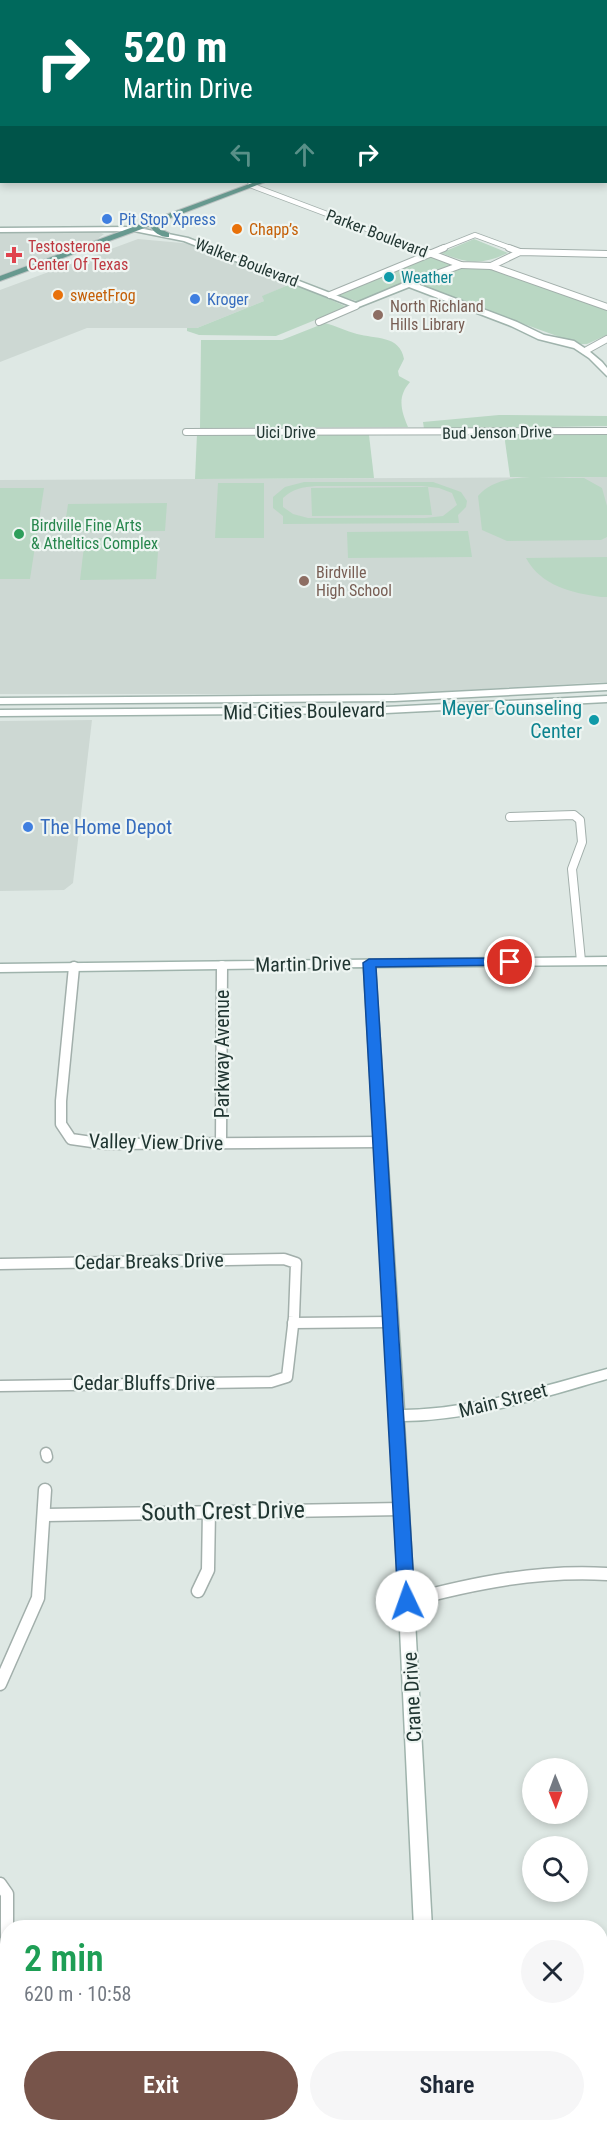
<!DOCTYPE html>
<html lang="en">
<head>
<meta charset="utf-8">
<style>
  :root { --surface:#fff; --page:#f6f6f7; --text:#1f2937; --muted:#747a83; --accent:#77544a }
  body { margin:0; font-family:"Roboto Condensed",sans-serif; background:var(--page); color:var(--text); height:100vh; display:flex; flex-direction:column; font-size:22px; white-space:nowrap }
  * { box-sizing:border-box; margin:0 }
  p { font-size:20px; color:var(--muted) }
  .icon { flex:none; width:33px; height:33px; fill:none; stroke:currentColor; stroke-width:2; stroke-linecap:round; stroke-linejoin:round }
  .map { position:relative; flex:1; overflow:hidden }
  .sheet { position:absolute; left:0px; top:1920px; width:608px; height:212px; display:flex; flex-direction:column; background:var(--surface); border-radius:24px 24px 0 0; box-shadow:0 3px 9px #0003 }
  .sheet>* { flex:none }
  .guide { position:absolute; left:0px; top:0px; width:608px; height:183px; box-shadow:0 3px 9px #0003; background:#00695c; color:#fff; overflow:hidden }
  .needle { width:39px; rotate:179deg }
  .tools { position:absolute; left:522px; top:1758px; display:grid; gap:12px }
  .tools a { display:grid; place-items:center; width:66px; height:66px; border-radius:50%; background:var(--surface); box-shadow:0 3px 9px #0003; font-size:30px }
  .pin { position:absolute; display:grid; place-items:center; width:51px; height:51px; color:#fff; margin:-26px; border:3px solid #fff; border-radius:50%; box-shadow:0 2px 6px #0007 }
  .me { position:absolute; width:66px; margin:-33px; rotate:357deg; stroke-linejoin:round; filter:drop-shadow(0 0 4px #0008) }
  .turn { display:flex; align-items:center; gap:21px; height:126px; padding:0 24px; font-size:27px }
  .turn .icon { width:78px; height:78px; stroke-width:2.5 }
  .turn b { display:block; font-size:42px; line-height:51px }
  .lanes { display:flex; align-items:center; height:57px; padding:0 24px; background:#0003; justify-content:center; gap:30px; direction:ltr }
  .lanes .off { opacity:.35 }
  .round { display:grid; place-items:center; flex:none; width:63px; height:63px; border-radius:32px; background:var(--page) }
  .headline { display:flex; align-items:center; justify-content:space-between; height:102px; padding:0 24px }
  h1 { font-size:36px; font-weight:600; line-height:45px; color:#1e9e55 }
  .button { display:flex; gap:12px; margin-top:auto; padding:12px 24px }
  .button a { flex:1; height:69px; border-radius:36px; background:var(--accent); color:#fff; font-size:24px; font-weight:600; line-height:69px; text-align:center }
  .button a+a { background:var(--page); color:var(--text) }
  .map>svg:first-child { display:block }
</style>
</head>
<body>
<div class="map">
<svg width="607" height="2131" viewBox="0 0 607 2131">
  <rect width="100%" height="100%" fill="#dee8e4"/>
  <g fill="#cdd8d3">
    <polygon points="9,0 607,0 607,45 606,2"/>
    <polygon points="0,232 98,232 104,234 96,240 0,275"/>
    <polygon points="138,239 193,244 293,283 263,296 264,301 197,328 87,328 0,362 0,290"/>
    <polygon points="607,477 607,682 393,694 0,694 0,480"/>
    <polygon points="92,720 73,883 64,890 0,891 0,721"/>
  </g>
  <g fill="#b9d7c3" fill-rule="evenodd">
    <path d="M 474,239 L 508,253 C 481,265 469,264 441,253 Z"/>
    <polygon points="428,256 452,265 360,302 337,295"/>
    <polygon points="466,267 487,268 607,309 607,335 587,344 579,344 417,285"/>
    <polygon points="293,283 347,307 276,336 199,335 187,331 187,328 197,328 264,301 262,296"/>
    <path d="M 325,323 C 336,326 346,331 357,334 C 375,339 400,335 404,359 L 398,371 L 399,376 L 410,382 C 397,397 401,410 408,427 L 200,428 L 201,340 L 282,340 Z"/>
    <polygon points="499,415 607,416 607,426 431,429 424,429 423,422"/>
    <polygon points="555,433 607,434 607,477 510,477 504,434"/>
    <polygon points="197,434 369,435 374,478 195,479"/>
    <path d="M 584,478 L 602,488 L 607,506 L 607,537 L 601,540 L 507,541 L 482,530 L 478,496 C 500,469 551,479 584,478 Z"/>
    <path d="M 304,482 L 433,482 L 461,492 L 467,501 L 466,507 L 458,515 L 459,523 L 283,524 L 283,516 L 273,508 L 273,497 L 285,487 ZM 316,486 L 422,486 L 439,488 L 452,493 L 457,505 L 443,516 L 425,518 L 308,518 L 293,514 L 283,507 L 283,498 C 292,489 303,487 316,486 Z"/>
    <polygon points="218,483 264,483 264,538 215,538"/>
    <polygon points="428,487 432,515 312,516 311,488"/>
    <polygon points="0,488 44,488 30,579 0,579"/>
    <polygon points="167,503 165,531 64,532 68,504"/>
    <polygon points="468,531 472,557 348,558 347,532"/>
    <polygon points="85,538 159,538 156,579 80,580"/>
    <path d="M 607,557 L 607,597 L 601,597 C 572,593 541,586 526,558 Z"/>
  </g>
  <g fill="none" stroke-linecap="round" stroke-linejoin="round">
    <defs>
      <g id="street-far4">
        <polyline points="484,0 489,2"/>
        <polyline points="173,2 178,0"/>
        <polyline points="250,185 420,249"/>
        <polyline points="440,249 475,235 513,249"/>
      </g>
      <g id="street-far3">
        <polyline points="416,248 461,265 491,266 607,307"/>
        <polyline points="509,248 520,252"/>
        <polyline points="491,266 520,252 607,254"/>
        <polyline points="409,284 461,265"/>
        <polyline points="330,295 444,248"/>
        <polyline points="319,322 356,306"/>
        <polyline points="587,350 607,339"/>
        <polyline points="186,432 607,431"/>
      </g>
      <g id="street-far2">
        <polyline points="510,817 574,815 580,820 582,842 572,869 581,961"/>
        <polyline points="222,968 222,965"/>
      </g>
      <g id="street-far1">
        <polyline points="74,967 61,1101 61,1124 71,1139 106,1144 380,1142"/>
        <polyline points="221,1143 222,967"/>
        <polyline points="0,1264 284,1259 296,1263 294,1317 287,1377 271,1382 0,1386"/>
        <polyline points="293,1323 391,1322"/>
        <polyline points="46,1453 47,1457"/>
      </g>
      <g id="street">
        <polyline points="45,1515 402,1509"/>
        <polyline points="198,1591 208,1570 209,1510"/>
        <path d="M 407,1601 C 474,1583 538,1570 607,1574"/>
        <polyline points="0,1684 38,1598 45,1490"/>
        <polyline points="0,1884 7,1894 7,1995"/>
      </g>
      <g id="secondary">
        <polygon points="134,227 188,238 356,303 406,282 412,282 517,322 544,335 574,341 589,351 602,362 607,368 607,376 589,358 574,348 538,339 511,326 409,287 356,308 184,241 134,231 0,232 0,228"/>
        <polygon points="607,684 607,690 394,701 0,704 0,698 394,695"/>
        <polygon points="607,696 607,702 386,713 0,716 0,710 386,707"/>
        <path d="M 607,957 L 607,965 L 375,967 L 404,1410 C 474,1409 540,1387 607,1369 L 607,1379 C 540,1398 474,1420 404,1421 L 432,1928 L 414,1928 L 390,1416 L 364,967 L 0,972 L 0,964 Z"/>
        <polygon points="424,2124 442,2124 443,2131 425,2131"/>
      </g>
      <g id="primary">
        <rect x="606" y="50" width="1" height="4"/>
        <path d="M 255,182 L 265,182 L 157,223 L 158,228 L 169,233 L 169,237 C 162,238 153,232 150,226 L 0,281 L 0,276 Z"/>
      </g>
    </defs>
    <use href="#street-far4" stroke="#a2afab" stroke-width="6"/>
    <use href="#street-far3" stroke="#a2afab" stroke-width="8"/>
    <use href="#street-far2" stroke="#a2afab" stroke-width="10"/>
    <use href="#street-far1" stroke="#a2afab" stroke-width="13"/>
    <use href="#street" stroke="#a2afab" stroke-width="15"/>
    <use href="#secondary" stroke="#9fb3ac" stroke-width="3"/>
    <use href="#primary" stroke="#bcc3c2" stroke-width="2"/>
    <use href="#street-far4" stroke="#fff" stroke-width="4.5"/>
    <use href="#street-far3" stroke="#fff" stroke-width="6"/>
    <use href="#street-far2" stroke="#fff" stroke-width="8"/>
    <use href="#street-far1" stroke="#fff" stroke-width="10"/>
    <use href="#street" stroke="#fff" stroke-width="12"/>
    <use href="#secondary" fill="#fff" fill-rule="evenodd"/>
    <use href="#primary" fill="#67998f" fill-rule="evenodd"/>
  </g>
  <polygon fill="#1a73e8" stroke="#114b97" stroke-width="1.5" points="510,958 515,959 515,965 376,967 415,1601 413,1606 407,1608 401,1606 398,1601 363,963 369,959"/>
  <g fill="#3f7fe0" stroke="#eef5f2" stroke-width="2">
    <circle cx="107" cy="219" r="6"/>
    <circle cx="195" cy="299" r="6"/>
    <circle cx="28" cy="827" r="6"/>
  </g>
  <g fill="#e8710a" stroke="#eef5f2" stroke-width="2">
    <circle cx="237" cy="229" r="6"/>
    <circle cx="58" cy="295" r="6"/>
  </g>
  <path fill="#e0444e" stroke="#eef5f2" stroke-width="2" d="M11 246h6v6h6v6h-6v6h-6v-6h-6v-6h6z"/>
  <g fill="#0f9aa8" stroke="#eef5f2" stroke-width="2">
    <circle cx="389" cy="277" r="6"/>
    <circle cx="594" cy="720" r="6"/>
  </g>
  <g fill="#8d6e63" stroke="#eef5f2" stroke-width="2">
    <circle cx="378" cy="315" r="6"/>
    <circle cx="304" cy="581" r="6"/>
  </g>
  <circle fill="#2e9e5b" stroke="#eef5f2" stroke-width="2" cx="19" cy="534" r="6"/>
  <g text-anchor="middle" stroke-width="4.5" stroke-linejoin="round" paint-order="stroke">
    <g font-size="16" fill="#366cbe" stroke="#eef5f2" text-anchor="start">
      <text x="119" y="225">Pit Stop Xpress</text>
      <text x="207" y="305">Kroger</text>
    </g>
    <g font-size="16" fill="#c56008" stroke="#eef5f2" text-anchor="start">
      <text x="249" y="235">Chapp’s</text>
      <text x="70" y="301">sweetFrog</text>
    </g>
    <g font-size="16" fill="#213632" stroke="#eef5f2">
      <text transform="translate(377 233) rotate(21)" y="6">Parker Boulevard</text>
      <text transform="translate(247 262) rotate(21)" y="6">Walker Boulevard</text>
      <text x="286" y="438">Uici Drive</text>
      <text transform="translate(497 432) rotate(-1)" y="6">Bud Jenson Drive</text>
    </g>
    <g font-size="16" fill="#be3a42" stroke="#eef5f2" text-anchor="start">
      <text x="28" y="252">Testosterone<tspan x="28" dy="18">Center Of Texas</tspan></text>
    </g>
    <g font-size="16" fill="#0d838f" stroke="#eef5f2" text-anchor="start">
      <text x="401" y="283">Weather</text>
    </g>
    <g font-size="16" fill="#785e54" stroke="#eef5f2" text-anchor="start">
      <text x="390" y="312">North Richland<tspan x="390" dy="18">Hills Library</tspan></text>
      <text x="316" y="578">Birdville<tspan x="316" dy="18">High School</tspan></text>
    </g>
    <g font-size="16" fill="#27864d" stroke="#eef5f2" text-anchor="start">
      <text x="31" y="531">Birdville Fine Arts<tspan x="31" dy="18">&amp; Atheltics Complex</tspan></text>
    </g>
    <g font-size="20" fill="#0d838f" stroke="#eef5f2" text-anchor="end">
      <text x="582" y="715">Meyer Counseling<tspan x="582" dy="23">Center</tspan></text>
    </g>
    <g font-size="20" fill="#213632" stroke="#eef5f2">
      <text transform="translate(304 711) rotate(-1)" y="7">Mid Cities Boulevard</text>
      <text transform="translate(303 964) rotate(-1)" y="7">Martin Drive</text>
      <text transform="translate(222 1054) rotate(-90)" y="7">Parkway Avenue</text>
      <text transform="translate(156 1142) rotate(1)" y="7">Valley View Drive</text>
      <text transform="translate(149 1261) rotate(-1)" y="7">Cedar Breaks Drive</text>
      <text x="144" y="1390">Cedar Bluffs Drive</text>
      <text transform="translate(503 1400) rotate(-14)" y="7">Main Street</text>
      <text transform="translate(412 1697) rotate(-93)" y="7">Crane Drive</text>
    </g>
    <g font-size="20" fill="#366cbe" stroke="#eef5f2" text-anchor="start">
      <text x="40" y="834">The Home Depot</text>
    </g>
    <g font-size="24" fill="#213632" stroke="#eef5f2">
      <text transform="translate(223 1511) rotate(-1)" y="8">South Crest Drive</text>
    </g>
  </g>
</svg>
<div class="tools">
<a><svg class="needle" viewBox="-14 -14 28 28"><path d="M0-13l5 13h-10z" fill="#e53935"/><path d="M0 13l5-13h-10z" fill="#747a83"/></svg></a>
<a><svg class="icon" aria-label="search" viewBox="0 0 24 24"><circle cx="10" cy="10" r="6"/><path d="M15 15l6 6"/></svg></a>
</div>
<div class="pin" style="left:510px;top:962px;background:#d93025"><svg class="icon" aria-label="arrive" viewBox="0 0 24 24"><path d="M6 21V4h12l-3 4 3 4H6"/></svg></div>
<svg class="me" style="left:407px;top:1601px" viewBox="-20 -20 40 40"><circle r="19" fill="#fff"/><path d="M0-13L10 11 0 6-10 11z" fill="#1a73e8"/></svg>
<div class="guide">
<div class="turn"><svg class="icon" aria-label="right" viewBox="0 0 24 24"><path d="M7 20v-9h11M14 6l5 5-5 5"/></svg><div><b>520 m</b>Martin Drive</div></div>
<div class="lanes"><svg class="icon off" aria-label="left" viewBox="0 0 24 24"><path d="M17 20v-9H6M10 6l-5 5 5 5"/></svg><svg class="icon off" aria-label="ahead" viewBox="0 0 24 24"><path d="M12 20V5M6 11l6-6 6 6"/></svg><svg class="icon" aria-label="right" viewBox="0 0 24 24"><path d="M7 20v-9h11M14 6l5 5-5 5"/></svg></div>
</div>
<section class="sheet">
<div class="headline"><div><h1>2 min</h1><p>620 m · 10:58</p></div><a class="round"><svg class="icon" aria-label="close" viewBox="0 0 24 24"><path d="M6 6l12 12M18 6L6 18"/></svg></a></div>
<div class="button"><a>Exit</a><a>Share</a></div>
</section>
</div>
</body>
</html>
